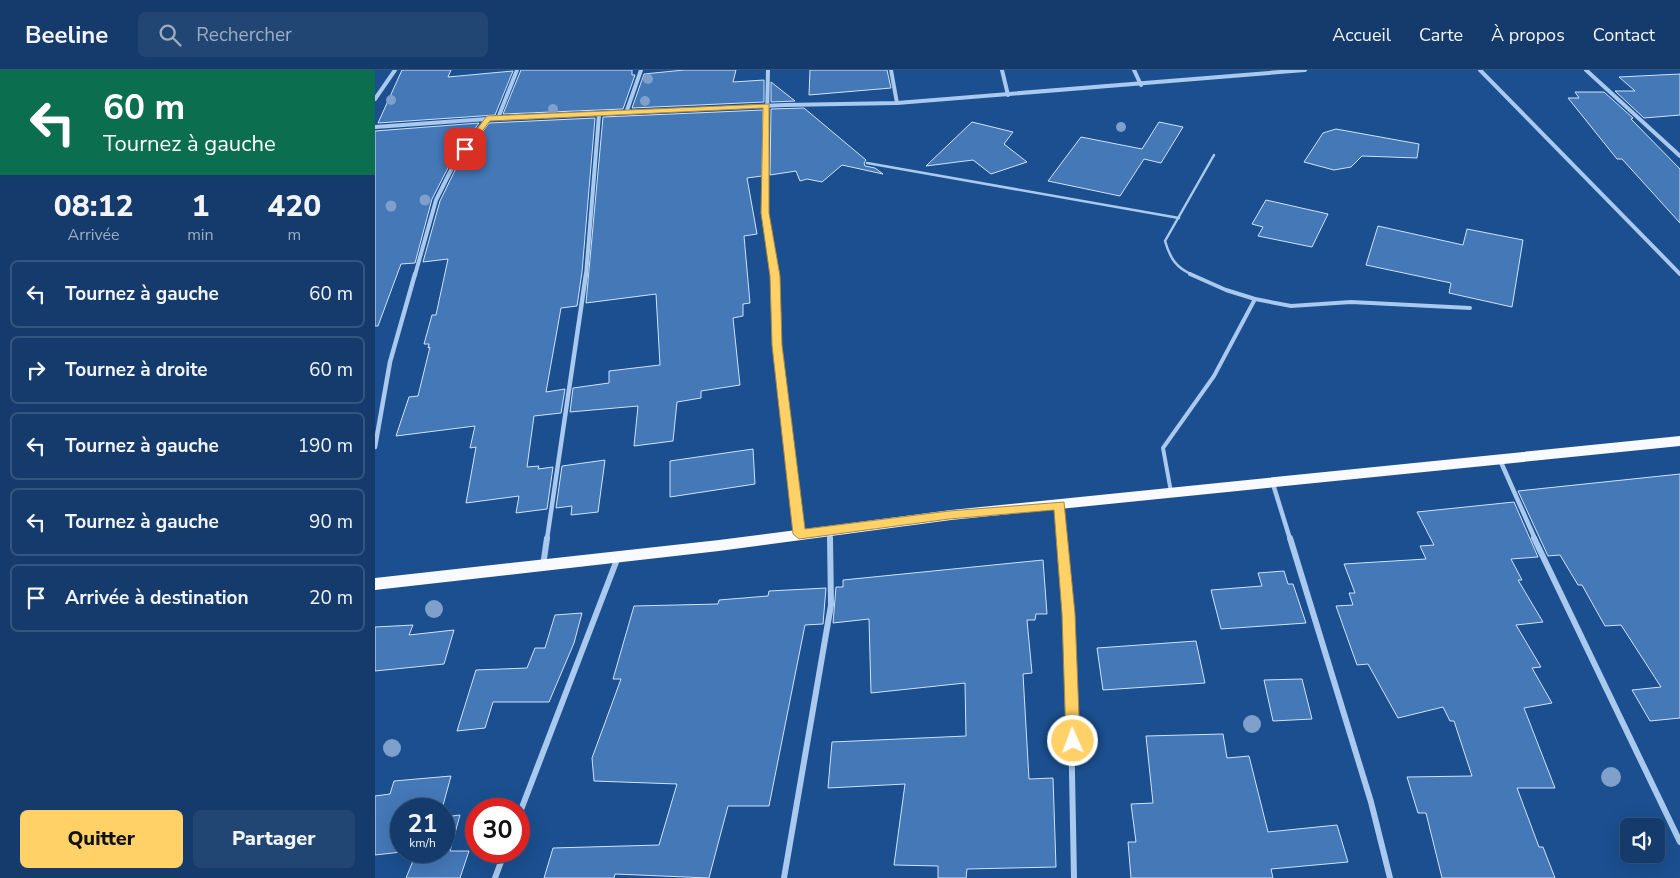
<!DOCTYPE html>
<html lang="fr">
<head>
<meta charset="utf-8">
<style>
  :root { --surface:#143b6b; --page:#214673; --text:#f1f3f6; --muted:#9dadc1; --line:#33557e; --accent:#ffd166 }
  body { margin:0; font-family:"Nunito Sans",sans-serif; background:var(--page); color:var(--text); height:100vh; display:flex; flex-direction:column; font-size:19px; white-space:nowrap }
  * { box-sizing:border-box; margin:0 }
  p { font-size:16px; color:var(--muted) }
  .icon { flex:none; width:28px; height:28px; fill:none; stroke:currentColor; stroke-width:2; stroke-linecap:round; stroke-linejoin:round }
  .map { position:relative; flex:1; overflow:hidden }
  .sheet { display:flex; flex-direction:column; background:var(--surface); width:375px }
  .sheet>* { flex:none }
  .top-card { background:#0b6e4f; color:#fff; overflow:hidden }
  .fabs { position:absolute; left:1245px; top:748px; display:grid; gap:10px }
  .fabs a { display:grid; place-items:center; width:45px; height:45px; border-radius:8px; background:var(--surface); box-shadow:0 5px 20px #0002,0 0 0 1px var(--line); font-size:25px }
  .speed { position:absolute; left:15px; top:728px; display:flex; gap:10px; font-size:25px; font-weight:700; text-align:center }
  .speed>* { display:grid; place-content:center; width:65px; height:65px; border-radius:50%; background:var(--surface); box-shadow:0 5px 20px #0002,0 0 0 1px var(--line); line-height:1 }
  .speed small { font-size:12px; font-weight:400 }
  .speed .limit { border:8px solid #d22; background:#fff; color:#111 }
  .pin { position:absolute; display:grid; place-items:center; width:42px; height:42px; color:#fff; margin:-21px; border-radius:10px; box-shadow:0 2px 8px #0006 }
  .me { position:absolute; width:55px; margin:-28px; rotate:358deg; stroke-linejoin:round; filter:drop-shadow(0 0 4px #0008) }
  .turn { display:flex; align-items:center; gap:18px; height:105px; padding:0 20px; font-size:22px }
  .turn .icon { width:65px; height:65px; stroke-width:2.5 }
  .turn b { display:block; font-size:35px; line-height:42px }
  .eta { display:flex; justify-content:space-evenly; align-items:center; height:85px; text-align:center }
  .eta b { font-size:30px; font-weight:800; line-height:35px }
  .primary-button { display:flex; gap:10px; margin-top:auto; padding:10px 20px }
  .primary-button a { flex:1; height:58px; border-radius:8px; background:var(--accent); color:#111; font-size:20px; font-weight:800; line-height:58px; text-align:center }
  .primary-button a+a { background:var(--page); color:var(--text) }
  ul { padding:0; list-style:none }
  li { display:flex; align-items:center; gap:15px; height:68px; margin:0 10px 8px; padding:0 10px; border:2px solid var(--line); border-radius:8px }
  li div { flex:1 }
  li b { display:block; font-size:19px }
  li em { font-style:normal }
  header { display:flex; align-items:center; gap:30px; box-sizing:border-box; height:70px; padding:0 25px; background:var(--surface); border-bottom:1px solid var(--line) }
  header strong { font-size:24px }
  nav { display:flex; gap:28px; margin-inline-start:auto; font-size:18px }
  .search { width:350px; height:45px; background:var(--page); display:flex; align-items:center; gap:12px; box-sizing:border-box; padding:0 18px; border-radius:8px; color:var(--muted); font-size:19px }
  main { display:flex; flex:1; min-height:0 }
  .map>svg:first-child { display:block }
</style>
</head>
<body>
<header>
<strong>Beeline</strong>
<div class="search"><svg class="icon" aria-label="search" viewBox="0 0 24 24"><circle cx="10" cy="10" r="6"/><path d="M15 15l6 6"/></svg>Rechercher</div>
<nav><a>Accueil</a><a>Carte</a><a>À propos</a><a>Contact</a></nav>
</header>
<main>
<section class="sheet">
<div class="top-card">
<div class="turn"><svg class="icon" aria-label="left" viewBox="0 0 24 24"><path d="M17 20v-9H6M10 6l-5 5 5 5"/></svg><div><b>60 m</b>Tournez à gauche</div></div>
</div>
<div class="eta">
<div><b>08:12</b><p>Arrivée</p></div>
<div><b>1</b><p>min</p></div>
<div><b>420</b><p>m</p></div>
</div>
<ul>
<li><svg class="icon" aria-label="left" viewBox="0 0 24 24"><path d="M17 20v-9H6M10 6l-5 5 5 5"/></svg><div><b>Tournez à gauche</b></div><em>60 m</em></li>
<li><svg class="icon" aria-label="right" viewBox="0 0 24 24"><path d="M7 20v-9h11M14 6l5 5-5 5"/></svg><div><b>Tournez à droite</b></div><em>60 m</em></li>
<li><svg class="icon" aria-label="left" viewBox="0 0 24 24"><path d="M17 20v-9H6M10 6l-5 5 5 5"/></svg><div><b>Tournez à gauche</b></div><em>190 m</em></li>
<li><svg class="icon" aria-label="left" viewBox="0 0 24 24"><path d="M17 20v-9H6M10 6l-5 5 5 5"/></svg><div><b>Tournez à gauche</b></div><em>90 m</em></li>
<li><svg class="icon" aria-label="arrive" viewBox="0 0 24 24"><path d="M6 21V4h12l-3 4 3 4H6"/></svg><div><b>Arrivée à destination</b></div><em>20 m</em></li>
</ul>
<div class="primary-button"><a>Quitter</a><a>Partager</a></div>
</section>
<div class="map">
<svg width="1305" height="808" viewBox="0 0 1305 808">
  <rect width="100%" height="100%" fill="#1b4f8f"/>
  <g fill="#4478b7" stroke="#cfe3fa">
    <polygon points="27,0 76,0 73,7 138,1 120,45 3,53"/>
    <polygon points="146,0 257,0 257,5 260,5 248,39 128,44"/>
    <polygon points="309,0 361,0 358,12 389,10 389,32 257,38 269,4"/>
    <polygon points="435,0 512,0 516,18 434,25"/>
    <polygon points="1305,4 1305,45 1269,48 1240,21 1260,21 1244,7"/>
    <polygon points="396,12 420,31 396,32"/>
    <polygon points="1200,22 1229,22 1258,48 1256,49 1305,99 1305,153 1247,89 1242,89 1193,28 1204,28"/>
    <polygon points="429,38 491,90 489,93 490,96 500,98 508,104 467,95 447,112 432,109 425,111 421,101 395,105 396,39"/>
    <polygon points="388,40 387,106 372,108 382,164 369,166 375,233 368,234 368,246 358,248 365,315 326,321 326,328 302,332 298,371 259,376 263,336 195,342 198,318 234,313 234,301 285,295 281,224 211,233 228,47"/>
    <polygon points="220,48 207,202 202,236 186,238 171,322 190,319 186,343 159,346 152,397 164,396 163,399 178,397 172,439 141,443 144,426 91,433 101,377 95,378 100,356 21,366 34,327 43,326 55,277 53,278 54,274 49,274 57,245 61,245 73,189 48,192 65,131 82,96 114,53"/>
    <polygon points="597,52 638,62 629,74 652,92 616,104 598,90 551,96"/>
    <polygon points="784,52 808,57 786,93 769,89 745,126 673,111 706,67 767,79"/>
    <polygon points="104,53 76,92 57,129 40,193 26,194 3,256 0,256 0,61"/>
    <polygon points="961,59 1044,74 1042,88 987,86 976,97 959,100 929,92 948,63"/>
    <polygon points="891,130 953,144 937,177 883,166 888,157 877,154"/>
    <polygon points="1003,156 1088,175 1092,159 1148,170 1137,237 1074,223 1076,213 991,195"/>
    <polygon points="378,379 380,414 295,427 295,391"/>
    <polygon points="230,390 223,442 196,445 197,436 181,438 187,396"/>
    <polygon points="1305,404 1305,648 1275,651 1257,620 1286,617 1246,555 1230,556 1207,515 1203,515 1185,485 1173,486 1143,421"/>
    <polygon points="1139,432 1163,487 1136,489 1147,510 1143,510 1168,552 1141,555 1166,597 1157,598 1177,633 1149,638 1180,718 1142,718 1164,777 1168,777 1180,808 1067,808 1051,743 1043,743 1032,707 1097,706 1079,651 1075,651 1068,637 1023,648 993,594 982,595 961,536 978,535 974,523 980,523 969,494 1051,489 1045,476 1059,475 1042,442"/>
    <polygon points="668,490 672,544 661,544 660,550 652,550 657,603 648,604 654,709 678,708 681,797 592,799 591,808 563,808 563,796 519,795 530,714 453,718 457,672 591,666 590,613 496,623 494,549 458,553 461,517 468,517 468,510"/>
    <polygon points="909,501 913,514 918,514 931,553 846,559 836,520 887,516 883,503"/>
    <polygon points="451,518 448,554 430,555 394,736 353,736 334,808 240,804 239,808 169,808 178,778 284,775 302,714 219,711 217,688 246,609 238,609 259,536 343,534 344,530 393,526 394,521"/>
    <polygon points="207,543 199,573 174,632 118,632 110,658 82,661 101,600 152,598 160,578 170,578 180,545"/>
    <polygon points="38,555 34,565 79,560 69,594 0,601 0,557"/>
    <polygon points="821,571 830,613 728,620 722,578"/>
    <polygon points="927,609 937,649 898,651 889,610"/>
    <polygon points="848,664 852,688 874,686 893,762 962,755 973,792 896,799 898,808 756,808 753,772 761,772 756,734 778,733 771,666"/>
    <polygon points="76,706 67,739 26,739 26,781 35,781 0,785 0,726 15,724 19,711"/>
    <polygon points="85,745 75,781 94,781 85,808 31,808 42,781 69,781 69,747"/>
  </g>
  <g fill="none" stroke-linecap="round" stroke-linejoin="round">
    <g stroke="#a9c9ee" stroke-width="2.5">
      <polyline points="492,93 804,148"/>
      <path d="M 818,205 C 801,198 795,188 790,171 L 839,85"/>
    </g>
    <g stroke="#a9c9ee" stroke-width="4">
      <polyline points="815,204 851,220 880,229 916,236 976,232 1095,238"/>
      <polyline points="796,422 788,378 839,306 880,229"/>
    </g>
    <g stroke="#a9c9ee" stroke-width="4">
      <polyline points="393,0 390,143 400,205"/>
      <polyline points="516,0 522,33"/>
      <polyline points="627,0 633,25"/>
      <polyline points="759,0 766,15"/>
      <polyline points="1105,0 1305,204"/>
      <polyline points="1211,0 1305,86"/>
      <polyline points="0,29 20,0"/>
      <polyline points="251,43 266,0"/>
      <polyline points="123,48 142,0"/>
      <polyline points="0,57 112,49 410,35 522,33 930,0"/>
      <polyline points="40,205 61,130 79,94 112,49"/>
      <polyline points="211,205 224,45"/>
    </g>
    <g stroke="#a9c9ee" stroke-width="4.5">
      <polyline points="400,204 402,275 424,464"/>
      <polyline points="0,377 15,292 40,204"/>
      <polyline points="1125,390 1160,469"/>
      <polyline points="898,414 915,469"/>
      <polyline points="685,435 688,469"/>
      <polyline points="455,461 455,469"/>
      <polyline points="172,469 211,204"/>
    </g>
    <g stroke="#a9c9ee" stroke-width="6">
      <polyline points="688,468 694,544 699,808"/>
      <polyline points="915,468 996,732 1015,808"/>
      <polyline points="1159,468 1305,772"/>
      <polyline points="168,496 172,468"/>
      <polyline points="144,745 243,487"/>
      <polyline points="120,808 130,781"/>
      <polyline points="409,808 456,535 455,468"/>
    </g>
    <polygon fill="#f8faff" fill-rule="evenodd" points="1305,366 1305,376 576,450 344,481 0,520 0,508 344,470 576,440"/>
  </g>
  <g fill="#7ea0ca">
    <circle cx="273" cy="9" r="5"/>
    <circle cx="16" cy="30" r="5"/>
    <circle cx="270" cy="31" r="5"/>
    <circle cx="178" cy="39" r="5"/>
    <circle cx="746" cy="57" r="5"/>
    <circle cx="50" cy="130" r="5.5"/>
    <circle cx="16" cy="136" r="5.5"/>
    <circle cx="59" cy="539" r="9"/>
    <circle cx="877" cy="654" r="9"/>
    <circle cx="17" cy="678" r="9"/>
    <circle cx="1236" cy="707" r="10"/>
  </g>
  <polygon fill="#ffd166" stroke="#a68842" points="394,34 394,143 405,206 407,275 430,459 574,441 689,432 700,544 705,671 703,675 698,677 693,675 691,671 687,544 679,440 574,449 424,469 418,464 397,275 395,206 386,143 388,38 115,51 93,80 86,79 112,46"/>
</svg>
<div class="fabs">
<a><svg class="icon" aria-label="sound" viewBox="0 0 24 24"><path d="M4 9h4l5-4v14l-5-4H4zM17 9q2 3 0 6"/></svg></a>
</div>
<div class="speed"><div>21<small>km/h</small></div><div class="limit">30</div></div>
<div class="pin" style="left:90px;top:79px;background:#d93025"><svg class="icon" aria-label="arrive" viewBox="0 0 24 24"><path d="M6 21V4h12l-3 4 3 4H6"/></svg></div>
<svg class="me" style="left:698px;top:671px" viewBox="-20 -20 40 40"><circle r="17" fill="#ffd166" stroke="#fff" stroke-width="3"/><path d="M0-11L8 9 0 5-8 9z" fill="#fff"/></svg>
</div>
</main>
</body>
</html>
